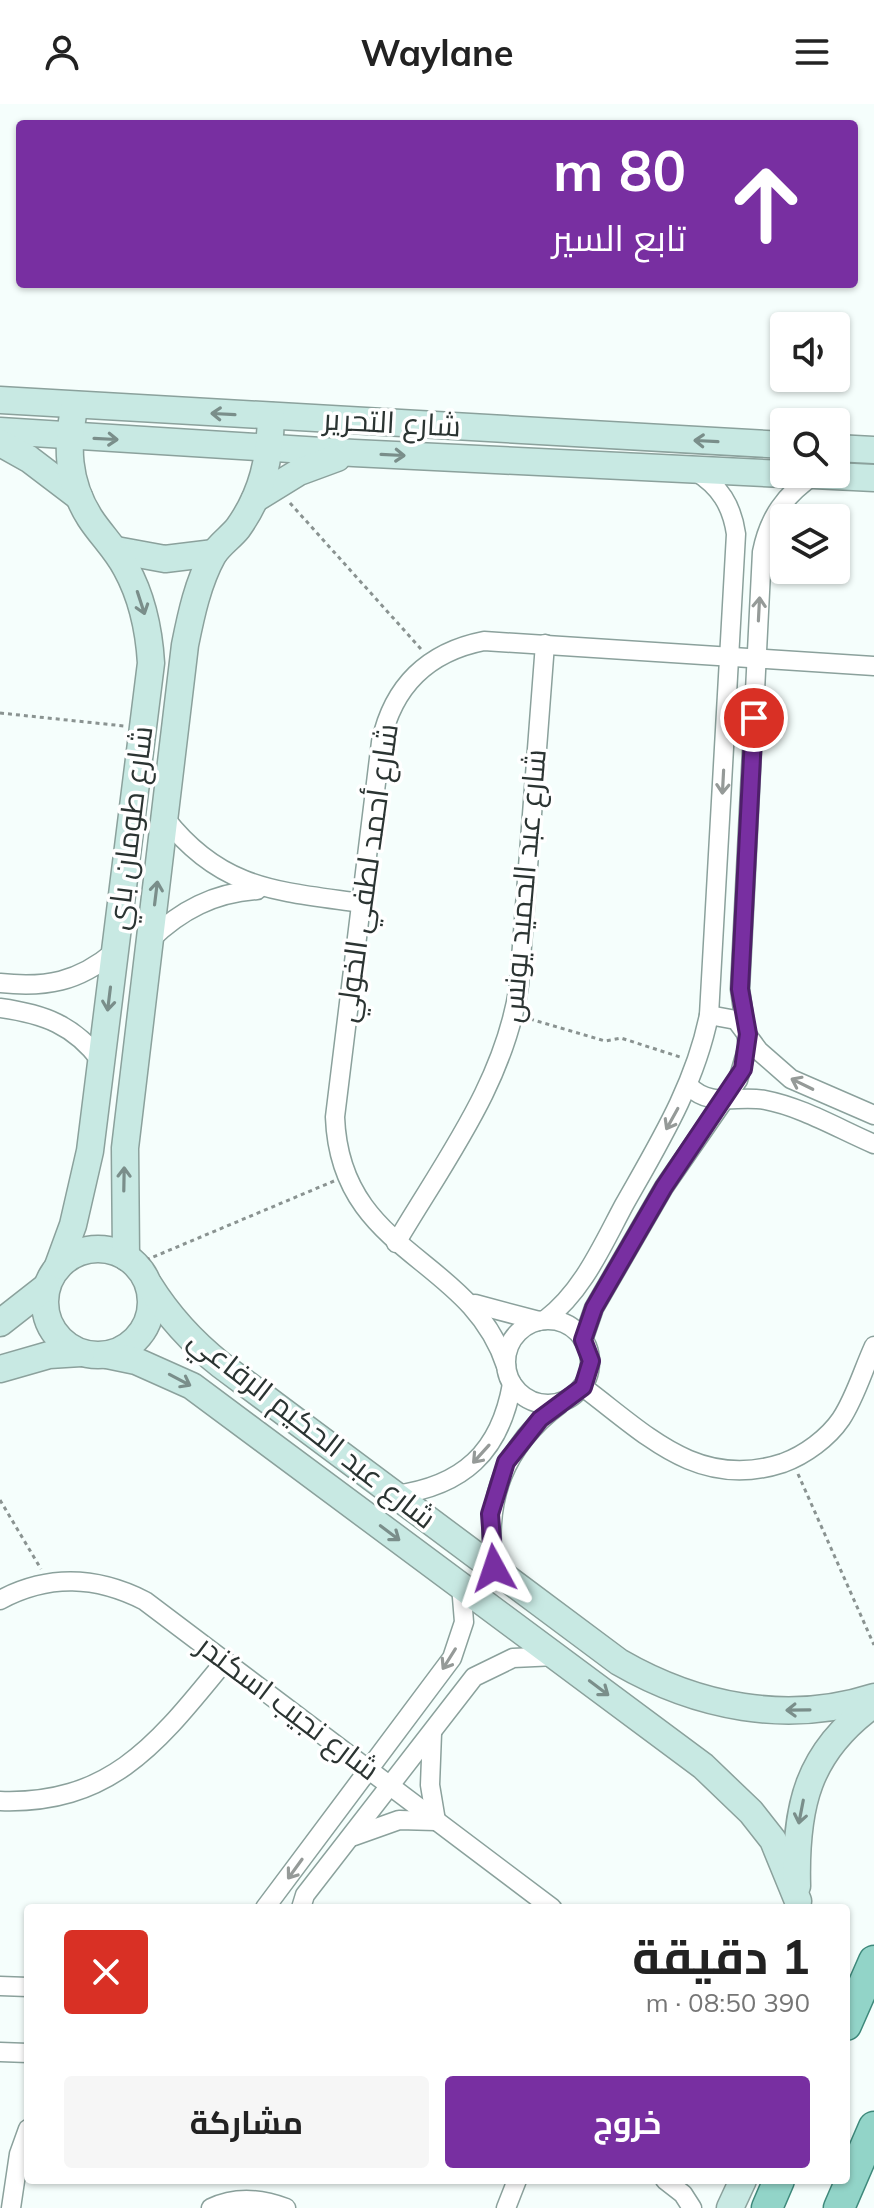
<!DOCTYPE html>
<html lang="ar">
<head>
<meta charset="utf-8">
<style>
  :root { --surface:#fff; --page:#f6f6f6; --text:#222; --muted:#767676; --accent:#782fa1 }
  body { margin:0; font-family:Mulish,Cairo,sans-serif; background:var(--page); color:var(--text); direction:rtl; height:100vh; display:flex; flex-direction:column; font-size:30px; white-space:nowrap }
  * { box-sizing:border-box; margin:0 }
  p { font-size:26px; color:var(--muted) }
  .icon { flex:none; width:44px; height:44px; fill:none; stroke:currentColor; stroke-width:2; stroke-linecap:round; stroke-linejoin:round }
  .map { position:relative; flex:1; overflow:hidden; direction:ltr }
  .sheet { position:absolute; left:24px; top:1800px; width:826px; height:280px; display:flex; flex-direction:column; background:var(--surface); border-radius:8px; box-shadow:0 2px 6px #0004; direction:rtl }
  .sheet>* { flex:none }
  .banner { position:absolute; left:16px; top:16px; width:842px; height:168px; border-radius:8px; box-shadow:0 2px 6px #0004; direction:rtl; background:#782fa1; color:#fff; overflow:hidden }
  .tools { position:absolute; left:770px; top:208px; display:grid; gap:16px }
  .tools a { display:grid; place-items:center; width:80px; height:80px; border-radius:8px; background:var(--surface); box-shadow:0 2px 6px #0004; font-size:40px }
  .pin { position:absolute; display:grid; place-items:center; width:68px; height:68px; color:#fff; margin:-34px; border:4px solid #fff; border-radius:50%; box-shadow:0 2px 8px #0007 }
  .me { position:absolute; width:88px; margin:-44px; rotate:355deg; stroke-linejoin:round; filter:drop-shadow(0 0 6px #0008) }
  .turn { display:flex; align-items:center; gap:28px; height:168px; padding:0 40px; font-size:36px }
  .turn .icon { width:104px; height:104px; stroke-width:2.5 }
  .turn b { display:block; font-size:56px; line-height:68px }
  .round { display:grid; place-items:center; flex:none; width:84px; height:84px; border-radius:8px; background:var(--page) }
  .headline { display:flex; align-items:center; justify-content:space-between; height:136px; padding:0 40px }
  h1 { font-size:48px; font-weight:700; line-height:60px }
  .action { display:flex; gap:16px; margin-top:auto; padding:16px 40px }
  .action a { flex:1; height:92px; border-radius:8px; background:var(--accent); color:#fff; font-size:32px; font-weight:700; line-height:92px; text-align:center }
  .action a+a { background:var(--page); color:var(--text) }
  header { display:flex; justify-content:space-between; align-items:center; height:104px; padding:0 40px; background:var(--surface); font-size:36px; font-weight:700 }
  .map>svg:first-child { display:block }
</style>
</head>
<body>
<header><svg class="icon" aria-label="menu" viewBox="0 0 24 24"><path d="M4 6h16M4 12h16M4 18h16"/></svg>Waylane<svg class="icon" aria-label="person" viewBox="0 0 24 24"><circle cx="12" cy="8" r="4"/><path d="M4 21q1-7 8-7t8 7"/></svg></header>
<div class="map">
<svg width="874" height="2104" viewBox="0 0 874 2104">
  <rect width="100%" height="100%" fill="#f5fefc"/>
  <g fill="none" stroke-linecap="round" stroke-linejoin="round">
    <defs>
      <g id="street">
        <path d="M 165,714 C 221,786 277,787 361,799"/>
        <path d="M 150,836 C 181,806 214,789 257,786"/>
        <path d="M 0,879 C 46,884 78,878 114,848"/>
        <path d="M 0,904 C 44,910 74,921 101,957"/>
        <polyline points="709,911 736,916 759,947 791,975 874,1011"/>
        <path d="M 689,982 C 710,1004 737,991 765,996 C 802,1003 839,1025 874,1040"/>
        <path d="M 396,1139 C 445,1056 505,978 519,881 L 545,540"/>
        <polyline points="475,1200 539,1217"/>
        <path d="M 545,1216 C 583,1187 602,1142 624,1101 C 659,1039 695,981 709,911 L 736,430 C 732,402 720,382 695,367"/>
        <circle cx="548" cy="1258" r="42"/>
        <path d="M 583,1236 L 594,1204 L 664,1083 L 738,976 L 748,942 L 740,885 L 762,448 C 769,413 785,391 814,371"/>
        <path d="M 506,1262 C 470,1151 340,1151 335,1013 L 381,638 C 393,582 428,548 484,537 L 874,562"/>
        <path d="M 583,1283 C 646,1330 698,1387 783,1359 C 805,1351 828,1334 841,1315 C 855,1294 863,1266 874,1242"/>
        <path d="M 395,1391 C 463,1382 500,1348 512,1280"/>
        <path d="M 494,1464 C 484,1396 504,1342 560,1300"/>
        <path d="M 0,1496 C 49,1470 96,1472 145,1497 L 552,1804"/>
        <path d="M 0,1697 C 113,1701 160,1636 225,1557"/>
        <polyline points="354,1732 399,1716 436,1717 430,1681 432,1629"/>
        <polyline points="265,1804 452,1554 464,1518 461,1481"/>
        <polyline points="301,1804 305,1791 474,1573 513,1554 556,1552"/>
        <polyline points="0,1882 28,1883"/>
        <polyline points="0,1948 28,1949"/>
        <polyline points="665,2076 683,2090 692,2104"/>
        <polyline points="11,2104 19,2050 28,2025"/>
        <path d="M 211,2104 C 236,2092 260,2094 286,2104"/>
        <polyline points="506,2104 517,2076"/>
      </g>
      <g id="secondary">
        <polyline points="0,296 784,341"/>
        <polyline points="0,327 354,349 784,370"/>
        <polyline points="0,339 29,355 79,393"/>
        <polyline points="836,344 874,346"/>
        <polyline points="793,370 874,374"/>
        <polyline points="255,395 299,368 337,354"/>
        <polyline points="116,446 165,455 214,449"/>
        <circle cx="98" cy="1198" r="53"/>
        <path d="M 126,1153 L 125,1044 L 185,541 C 191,511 198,478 213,451 C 219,441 231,433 238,424 C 263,389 270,354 271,312"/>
        <path d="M 58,1162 L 73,1121 L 90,1047 L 151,559 C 149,526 142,493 126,464 C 116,445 101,431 90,414 C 67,378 66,341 75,301"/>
        <path d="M 149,1181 C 169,1213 192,1238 221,1261 L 619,1558 C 697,1603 787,1621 874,1593"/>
        <polyline points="0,1219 46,1183"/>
        <polyline points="107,1251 136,1257 192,1282 703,1662 751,1708 773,1736 798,1797"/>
        <polyline points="0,1265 49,1251 81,1249"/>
        <path d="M 797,1782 C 795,1703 807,1648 874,1600"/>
        <polyline points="730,2104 743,2076"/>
      </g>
      <g id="primary">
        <polyline points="846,1921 874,1857"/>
        <polyline points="767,2104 779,2076"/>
        <polyline points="839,2104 874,2023"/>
      </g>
    </defs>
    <use href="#street" stroke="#8ba19c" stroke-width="21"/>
    <use href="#secondary" stroke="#8ba19c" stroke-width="29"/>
    <use href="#primary" stroke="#3e897b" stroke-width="33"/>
    <g stroke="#8a9391" stroke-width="3" stroke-dasharray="4 4" stroke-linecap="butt">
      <polyline points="290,399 421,545"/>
      <polyline points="0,609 124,622"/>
      <polyline points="530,915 605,937 621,934 680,953"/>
      <polyline points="146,1156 334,1077"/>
      <polyline points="798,1370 874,1541"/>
      <polyline points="0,1396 41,1465"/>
    </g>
    <use href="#street" stroke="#fff" stroke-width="18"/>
    <use href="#secondary" stroke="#c8e9e3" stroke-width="26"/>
    <use href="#primary" stroke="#92d4c8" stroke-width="30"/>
  </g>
  <defs><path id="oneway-shaft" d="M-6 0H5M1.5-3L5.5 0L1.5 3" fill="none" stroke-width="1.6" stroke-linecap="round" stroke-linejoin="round" transform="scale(2)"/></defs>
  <g stroke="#7a8e8a">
    <use href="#oneway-shaft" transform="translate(223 310) rotate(-177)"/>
    <use href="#oneway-shaft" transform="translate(106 335) rotate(3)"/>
    <use href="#oneway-shaft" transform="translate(706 337) rotate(-177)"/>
    <use href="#oneway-shaft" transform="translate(393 351) rotate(3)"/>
    <use href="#oneway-shaft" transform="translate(141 499) rotate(72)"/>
    <use href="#oneway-shaft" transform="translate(156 789) rotate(-83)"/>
    <use href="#oneway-shaft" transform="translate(109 895) rotate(97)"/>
    <use href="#oneway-shaft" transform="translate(124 1075) rotate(-89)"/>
    <use href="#oneway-shaft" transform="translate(180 1276) rotate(28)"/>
    <use href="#oneway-shaft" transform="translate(390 1429) rotate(37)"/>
    <use href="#oneway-shaft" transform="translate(599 1584) rotate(37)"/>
    <use href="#oneway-shaft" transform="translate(798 1606) rotate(179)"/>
    <use href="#oneway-shaft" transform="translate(801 1708) rotate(101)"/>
  </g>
  <g stroke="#959a98">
    <use href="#oneway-shaft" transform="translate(759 505) rotate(-87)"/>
    <use href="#oneway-shaft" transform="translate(723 678) rotate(93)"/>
    <use href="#oneway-shaft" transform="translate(802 980) rotate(-154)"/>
    <use href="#oneway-shaft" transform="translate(672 1015) rotate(119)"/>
    <use href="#oneway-shaft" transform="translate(481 1350) rotate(132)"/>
    <use href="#oneway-shaft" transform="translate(449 1555) rotate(122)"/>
    <use href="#oneway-shaft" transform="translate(295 1765) rotate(126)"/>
  </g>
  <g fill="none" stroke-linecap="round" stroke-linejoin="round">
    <defs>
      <polyline id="route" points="494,1464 490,1410 506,1358 540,1315 583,1283 591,1257 583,1236 594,1204 664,1083 743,965 748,930 740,885 754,614"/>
    </defs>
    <use href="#route" stroke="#4e1f69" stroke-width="20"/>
    <use href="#route" stroke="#782fa1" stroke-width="14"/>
  </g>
  <g text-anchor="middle" stroke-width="7" stroke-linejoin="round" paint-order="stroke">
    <g font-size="30" fill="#2b3432" stroke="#fff">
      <text transform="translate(392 319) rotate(3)" y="10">شارع التحرير</text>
      <text transform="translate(130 724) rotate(-83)" y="10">شارع طومان باي</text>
      <text transform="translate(367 769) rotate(-82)" y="10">شارع أحمد لطفي الخولي</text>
      <text transform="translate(524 782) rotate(-85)" y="10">شارع عبد الحميد يونس</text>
      <text transform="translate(312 1325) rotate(38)" y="10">شارع عبد الحكيم الرفاعي</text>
      <text transform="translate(288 1604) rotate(37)" y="10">شارع نجيب اسكندر</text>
    </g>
  </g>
</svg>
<div class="tools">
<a><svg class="icon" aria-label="sound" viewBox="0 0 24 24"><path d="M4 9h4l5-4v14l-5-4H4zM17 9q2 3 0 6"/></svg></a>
<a><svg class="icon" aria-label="search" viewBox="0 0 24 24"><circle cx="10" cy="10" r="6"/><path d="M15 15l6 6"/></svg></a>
<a><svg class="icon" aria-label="layers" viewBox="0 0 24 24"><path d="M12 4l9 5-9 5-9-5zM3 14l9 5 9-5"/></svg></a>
</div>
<div class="pin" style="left:754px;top:614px;background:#d93025"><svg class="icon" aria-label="arrive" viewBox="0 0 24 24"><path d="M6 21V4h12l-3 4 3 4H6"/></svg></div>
<svg class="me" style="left:494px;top:1464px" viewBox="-20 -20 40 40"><path d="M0-17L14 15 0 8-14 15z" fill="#782fa1" stroke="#fff" stroke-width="4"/></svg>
<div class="banner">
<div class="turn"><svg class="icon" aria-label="ahead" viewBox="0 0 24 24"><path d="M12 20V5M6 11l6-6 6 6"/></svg><div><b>80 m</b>تابع السير</div></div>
</div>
<section class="sheet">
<div class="headline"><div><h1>1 دقيقة</h1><p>390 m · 08:50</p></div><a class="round" style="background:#d93025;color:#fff"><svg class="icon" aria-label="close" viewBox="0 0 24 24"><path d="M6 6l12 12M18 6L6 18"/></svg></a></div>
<div class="action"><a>خروج</a><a>مشاركة</a></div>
</section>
</div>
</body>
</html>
